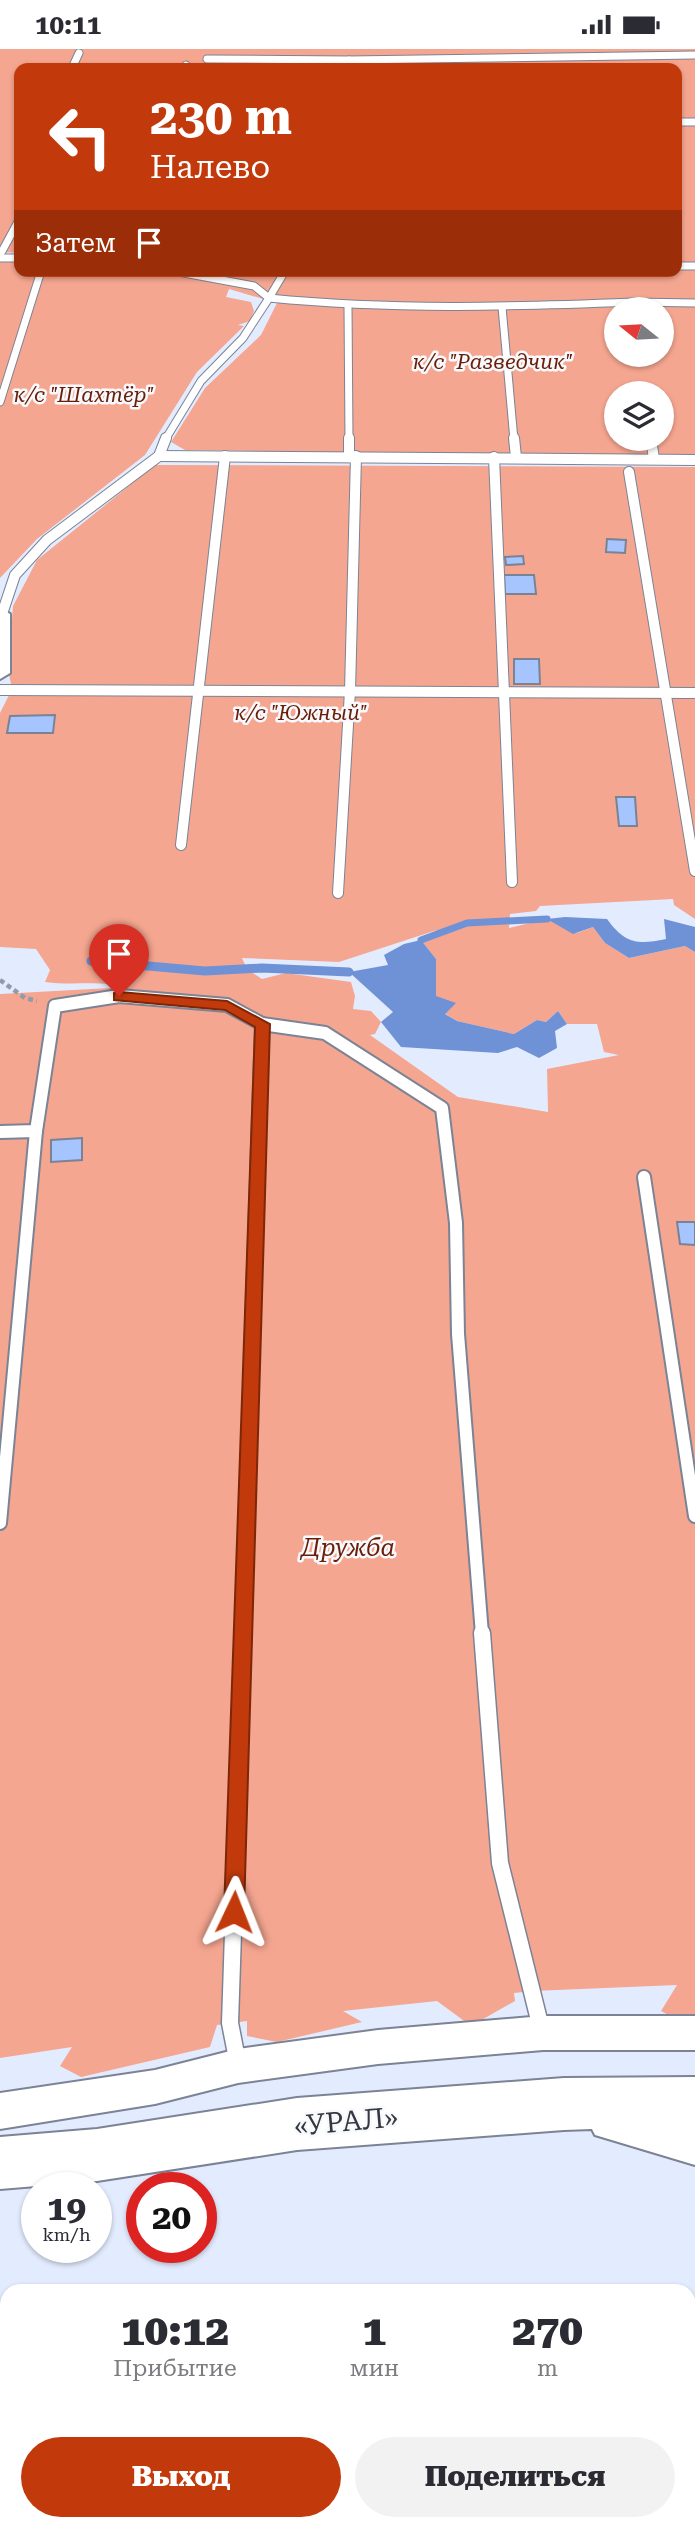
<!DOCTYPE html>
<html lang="ru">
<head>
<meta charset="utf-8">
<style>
  :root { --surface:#fff; --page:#f2f2f3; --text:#2b2b33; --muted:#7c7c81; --accent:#c23a0c }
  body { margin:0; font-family:"Roboto Serif",serif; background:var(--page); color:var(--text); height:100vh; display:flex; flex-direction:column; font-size:26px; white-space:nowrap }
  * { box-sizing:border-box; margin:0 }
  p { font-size:23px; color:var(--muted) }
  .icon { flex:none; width:38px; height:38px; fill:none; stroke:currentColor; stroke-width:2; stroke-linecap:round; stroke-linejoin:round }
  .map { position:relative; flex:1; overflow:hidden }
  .sheet { position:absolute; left:0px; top:2235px; width:696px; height:247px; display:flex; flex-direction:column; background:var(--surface); border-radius:21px 21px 0 0; box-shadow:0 2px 5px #0004 }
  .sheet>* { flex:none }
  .top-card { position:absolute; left:14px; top:14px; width:668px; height:214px; border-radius:14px; box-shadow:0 2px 5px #0004; background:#c23a0c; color:#fff; overflow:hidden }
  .needle { width:46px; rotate:288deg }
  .fabs { position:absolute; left:604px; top:248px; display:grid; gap:14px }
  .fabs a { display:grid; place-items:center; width:70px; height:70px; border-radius:50%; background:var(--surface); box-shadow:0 2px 5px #0004; font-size:35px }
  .speed { position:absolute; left:21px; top:2123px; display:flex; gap:14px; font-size:35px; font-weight:700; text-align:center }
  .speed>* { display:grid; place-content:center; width:91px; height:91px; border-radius:50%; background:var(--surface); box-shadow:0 2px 5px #0004; line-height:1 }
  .speed small { font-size:18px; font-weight:400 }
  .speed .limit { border:10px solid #d22; background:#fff; color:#111 }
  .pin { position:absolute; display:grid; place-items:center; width:60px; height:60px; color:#fff; margin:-72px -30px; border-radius:50% 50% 50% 0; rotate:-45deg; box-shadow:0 0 7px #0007 }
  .pin .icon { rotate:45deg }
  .me { position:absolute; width:77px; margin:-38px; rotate:2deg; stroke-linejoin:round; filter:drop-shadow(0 0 5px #0008) }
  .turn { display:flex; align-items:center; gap:24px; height:147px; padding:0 21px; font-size:32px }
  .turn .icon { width:91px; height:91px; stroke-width:2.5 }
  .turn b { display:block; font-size:49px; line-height:60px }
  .then { display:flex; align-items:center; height:66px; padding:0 21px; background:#0003; gap:14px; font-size:26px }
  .eta { display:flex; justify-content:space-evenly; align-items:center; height:119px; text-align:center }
  .eta b { font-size:42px; font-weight:800; line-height:49px }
  .cta { display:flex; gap:14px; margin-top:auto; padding:14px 21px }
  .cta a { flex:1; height:80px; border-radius:42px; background:var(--accent); color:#fff; font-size:28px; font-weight:800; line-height:80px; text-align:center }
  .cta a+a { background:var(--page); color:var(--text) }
  .status { display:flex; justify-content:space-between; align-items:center; height:49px; padding:0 35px; background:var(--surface); direction:ltr }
  .status svg { height:19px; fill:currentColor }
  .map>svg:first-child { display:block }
</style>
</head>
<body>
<div class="status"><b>10:11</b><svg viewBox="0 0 49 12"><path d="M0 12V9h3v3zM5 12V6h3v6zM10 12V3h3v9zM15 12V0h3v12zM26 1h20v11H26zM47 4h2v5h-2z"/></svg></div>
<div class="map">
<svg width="695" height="2481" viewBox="0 0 695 2481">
  <rect width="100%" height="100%" fill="#e3ecff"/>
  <g fill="#f5a690" fill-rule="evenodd">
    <path d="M 0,0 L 695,0 L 695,408 L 185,401 L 171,393 L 205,339 L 261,286 L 277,254 L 229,240 L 226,248 L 251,253 L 254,262 L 250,272 L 238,276 L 244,277 L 197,323 L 145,406 L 37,490 L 0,529 L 0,212 L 19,212 L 19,222 L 677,222 L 677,19 L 19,19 L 19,204 L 0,203 ZM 616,261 L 662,261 L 662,306 L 616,306 ZM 616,345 L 662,345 L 662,390 L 616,390 Z"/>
    <path d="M 155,416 L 695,418 L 695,870 L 674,856 L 673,850 L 540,857 L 536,862 L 510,865 L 509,879 L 547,870 L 577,884 L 593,878 L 605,894 L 629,909 L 685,897 L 695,903 L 695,1973 L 685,1975 L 661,1962 L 677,1936 L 533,1942 L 514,1944 L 515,1952 L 471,1977 L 437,1952 L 343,1962 L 362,1973 L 277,1993 L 247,1987 L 247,1972 L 217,1976 L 210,1998 L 81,2028 L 60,2017 L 72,1998 L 0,2009 L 0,945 L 128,938 C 100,931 73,937 45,933 L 50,921 L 36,900 L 0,898 L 0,664 L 12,640 L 8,620 L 13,557 L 37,511 ZM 437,881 L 421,891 L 436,910 L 436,948 L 444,964 L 457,972 L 514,985 L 537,971 L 546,973 L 558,962 L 567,975 L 597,975 L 604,1003 L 619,1006 L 547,1020 L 548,1063 L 458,1048 L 370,986 L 375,985 L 381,973 L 371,962 L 353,960 L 355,947 L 351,933 L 286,924 L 262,930 L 247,920 L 242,909 L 339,913 Z"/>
    <polygon points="695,2418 695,2481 300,2481 308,2474 690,2474 690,2419"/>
    <polygon points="0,2454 7,2457 7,2474 55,2475 72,2481 0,2481"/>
  </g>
  <g fill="#6f91d6">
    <path d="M 565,868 L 607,870 C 625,895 638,896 666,890 L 664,870 L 695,878 L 695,903 L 685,897 L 629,909 L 605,894 L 593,878 L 573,885 L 547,870 Z"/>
    <polygon points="421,891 436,910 436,947 456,954 445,965 457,972 514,985 537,971 546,973 558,962 567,975 555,982 557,999 539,1009 517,998 498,1004 401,998 381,973 393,963 349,923 388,916 384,906 404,895"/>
  </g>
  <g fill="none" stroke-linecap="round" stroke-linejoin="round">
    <polyline stroke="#6f91d6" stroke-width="7" points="421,891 467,874 547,870"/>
    <polyline stroke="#6f91d6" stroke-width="9" points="91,912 205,922 262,919 349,923"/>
  </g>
  <g fill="#a6c4fe" stroke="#7a8394" stroke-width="2">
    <polygon points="607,490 626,491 625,504 606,503"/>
    <polygon points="523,507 524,515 506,516 505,508"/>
    <polygon points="504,526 534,526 536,545 505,545"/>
    <polygon points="514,610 539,610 540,635 514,635"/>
    <polygon points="55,666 53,684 7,684 10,667"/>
    <polygon points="616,748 635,748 637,777 619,777"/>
    <polygon points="82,1089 82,1111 51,1113 51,1091"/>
    <polygon points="677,1173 695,1173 695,1196 680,1195"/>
  </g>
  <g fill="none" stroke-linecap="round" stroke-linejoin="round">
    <defs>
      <g id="lane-far3">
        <polyline points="207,10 349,11 349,19"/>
        <polyline points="349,11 695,6"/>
        <polyline points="72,19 79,4"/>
        <polyline points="185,19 186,16"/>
        <polyline points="677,73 695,73"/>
        <polyline points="0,206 19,171"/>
        <polyline points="0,209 19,209"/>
        <polyline points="677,217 695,217"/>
        <polyline points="173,222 254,237 269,249 285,222"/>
        <polyline points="633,253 695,254"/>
        <polyline points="348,257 349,391"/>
        <polyline points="502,258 514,391"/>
        <polyline points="641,306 641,312"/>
        <polyline points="0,353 41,222"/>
        <path d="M 165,391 L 201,332 L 243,289 L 269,249 C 390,261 511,258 633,253 L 634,261"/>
      </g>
      <g id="lane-far2">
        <polyline points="349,389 349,407"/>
        <polyline points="514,389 516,408"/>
        <polyline points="651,390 654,410"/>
        <polyline points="159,407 695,411"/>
        <polyline points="494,408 512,833"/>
        <polyline points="629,423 695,822"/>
        <polyline points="2,565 15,526 47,491 159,407 166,389"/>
        <polyline points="0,641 695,644"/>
        <polyline points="181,796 225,407"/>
        <polyline points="338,844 350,642 356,407"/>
      </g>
      <g id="lane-far1">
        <polyline points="262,975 325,984 442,1059 456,1174 458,1285 482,1585"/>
        <polyline points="0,1083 36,1082 55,957 119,947 227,956 262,975 242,1585"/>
        <polyline points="644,1128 695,1467"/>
        <polyline points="0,1474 36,1082"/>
      </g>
      <g id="lane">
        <polyline points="482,1584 500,1814 542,1983"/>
        <polyline points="238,2015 230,1974 243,1584"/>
      </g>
      <g id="street">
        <polygon points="0,559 10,565 10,624 0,630"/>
        <polygon points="543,1967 695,1967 695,2001 543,2001 378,2015 238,2034 155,2055 0,2080 0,2044 155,2021 238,2000 378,1981"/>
      </g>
      <g id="highway">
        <polygon points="695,2028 695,2116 595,2086 592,2080 564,2081 297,2101 97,2132 0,2140 0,2088 97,2080 297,2049 564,2029"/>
        <polygon points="695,2268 695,2352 690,2352 690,2269"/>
        <rect x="0" y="2289" width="7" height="56"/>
      </g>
    </defs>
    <use href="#lane-far3" stroke="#7b8394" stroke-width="9"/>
    <use href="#lane-far2" stroke="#7b8394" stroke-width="12"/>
    <use href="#lane-far1" stroke="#7b8394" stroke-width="16"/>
    <use href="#lane" stroke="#7b8394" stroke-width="19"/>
    <use href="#street" stroke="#7b8394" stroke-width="4"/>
    <use href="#highway" stroke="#7b8394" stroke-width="4"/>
    <polyline stroke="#949ba8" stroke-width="4.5" stroke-dasharray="5 3.5" stroke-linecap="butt" points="0,931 25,949 37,952"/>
    <use href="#lane-far3" stroke="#fff" stroke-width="7"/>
    <use href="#lane-far2" stroke="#fff" stroke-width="10"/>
    <use href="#lane-far1" stroke="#fff" stroke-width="12"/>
    <use href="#lane" stroke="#fff" stroke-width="16"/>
    <use href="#street" fill="#fff" fill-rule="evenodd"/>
    <use href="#highway" fill="#fff" fill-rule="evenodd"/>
  </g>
  <polygon fill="#c23a0c" stroke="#7e2608" stroke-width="2" points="119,943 227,952 270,975 244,1863 241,1870 234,1873 227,1870 224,1863 255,978 225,961 114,951 114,944"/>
  <g text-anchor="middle" stroke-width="5" stroke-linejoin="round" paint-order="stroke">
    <g font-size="21" font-style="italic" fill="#6a1e07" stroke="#f7f9fd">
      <text x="493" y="320">к/с "Разведчик"</text>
      <text x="84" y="353">к/с "Шахтёр"</text>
      <text x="301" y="671">к/с "Южный"</text>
    </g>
    <g font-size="24" font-style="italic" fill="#6a1e07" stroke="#f7f9fd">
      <text x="348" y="1507">Дружба</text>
    </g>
    <g font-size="28" fill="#34383f" stroke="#f7f9fd">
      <text transform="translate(346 2072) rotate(-5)" y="10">«УРАЛ»</text>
    </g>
  </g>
</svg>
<div class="fabs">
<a><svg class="needle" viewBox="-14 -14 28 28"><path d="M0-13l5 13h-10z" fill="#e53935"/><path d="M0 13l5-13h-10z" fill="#7c7c81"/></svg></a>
<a><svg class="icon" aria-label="layers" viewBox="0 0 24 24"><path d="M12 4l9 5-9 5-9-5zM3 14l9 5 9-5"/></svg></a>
</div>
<div class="speed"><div>19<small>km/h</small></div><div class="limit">20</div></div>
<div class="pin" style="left:119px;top:947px;background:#d93025"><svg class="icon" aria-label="arrive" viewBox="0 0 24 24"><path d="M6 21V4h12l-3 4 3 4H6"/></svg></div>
<svg class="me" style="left:234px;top:1863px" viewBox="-20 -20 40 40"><path d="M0-17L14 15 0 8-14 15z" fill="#c23a0c" stroke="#fff" stroke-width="4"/></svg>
<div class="top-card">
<div class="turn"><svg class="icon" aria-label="left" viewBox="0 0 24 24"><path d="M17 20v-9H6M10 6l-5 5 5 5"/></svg><div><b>230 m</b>Налево</div></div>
<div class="then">Затем<svg class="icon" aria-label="arrive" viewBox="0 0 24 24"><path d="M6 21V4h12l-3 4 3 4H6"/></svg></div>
</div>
<section class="sheet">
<div class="eta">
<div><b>10:12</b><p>Прибытие</p></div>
<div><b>1</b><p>мин</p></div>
<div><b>270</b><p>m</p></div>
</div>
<div class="cta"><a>Выход</a><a>Поделиться</a></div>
</section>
</div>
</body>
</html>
